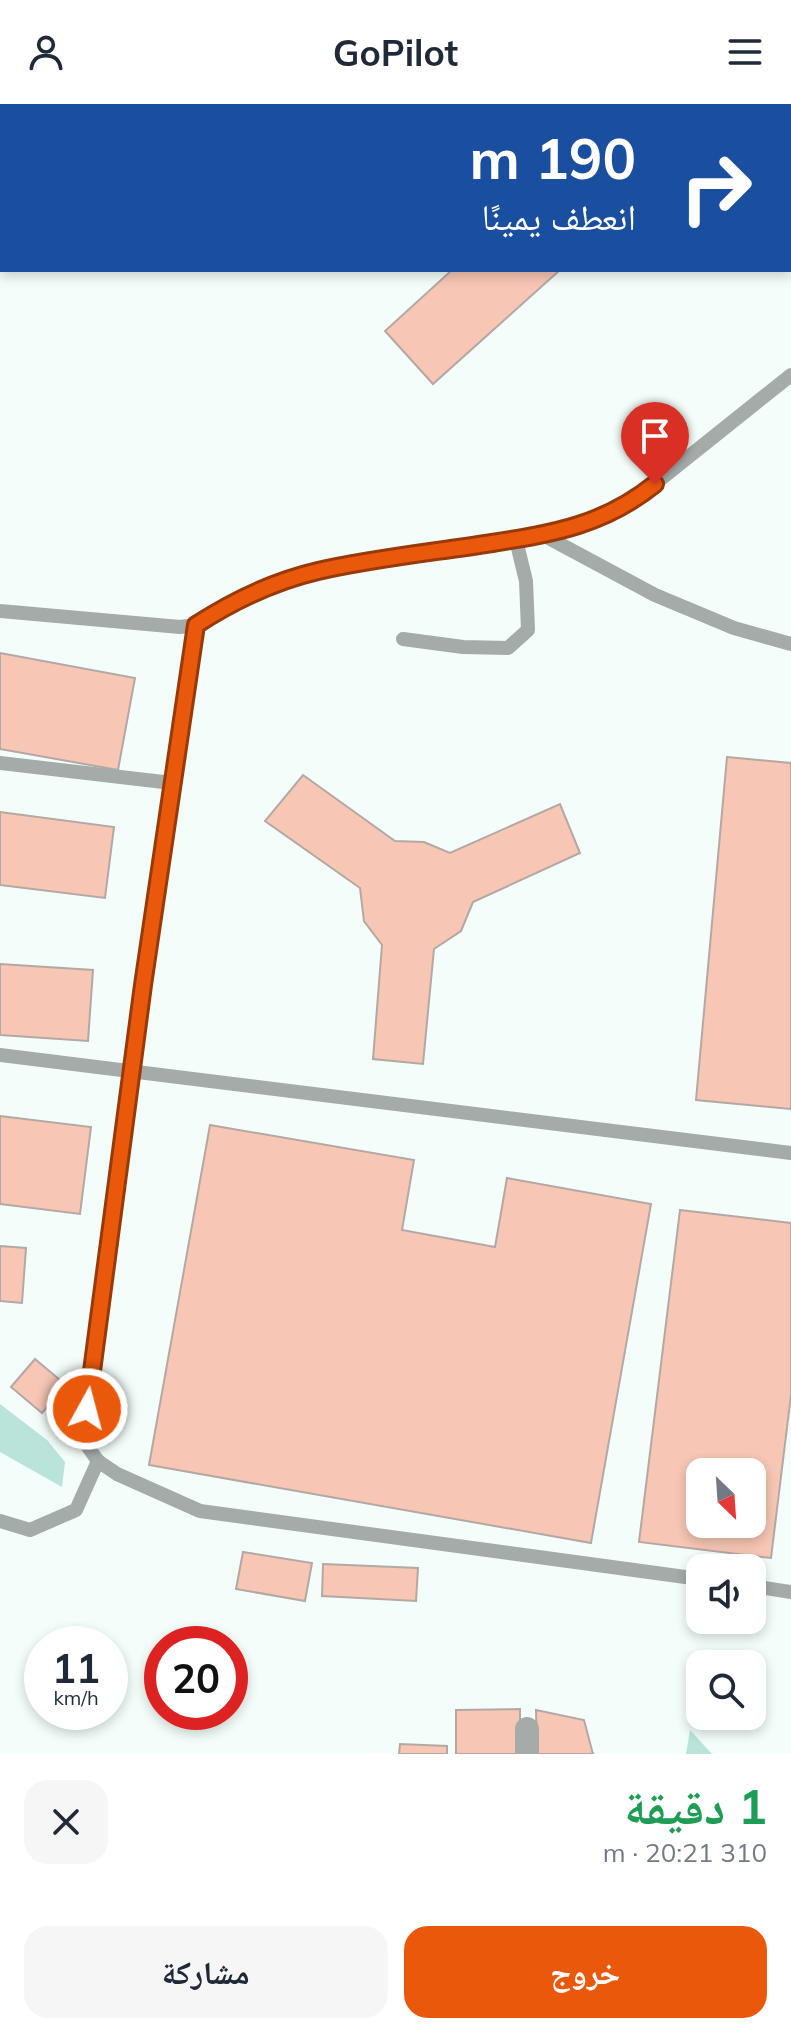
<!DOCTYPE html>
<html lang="ar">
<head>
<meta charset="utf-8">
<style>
  :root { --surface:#fff; --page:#f6f6f7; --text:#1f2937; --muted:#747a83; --accent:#ea580c }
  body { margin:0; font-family:Mulish,"Noto Naskh Arabic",sans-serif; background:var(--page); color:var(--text); direction:rtl; height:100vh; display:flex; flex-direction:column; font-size:30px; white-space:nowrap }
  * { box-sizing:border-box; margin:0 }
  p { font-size:26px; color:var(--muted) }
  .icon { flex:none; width:44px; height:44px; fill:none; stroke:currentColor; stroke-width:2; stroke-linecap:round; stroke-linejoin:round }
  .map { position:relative; height:1650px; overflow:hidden; direction:ltr }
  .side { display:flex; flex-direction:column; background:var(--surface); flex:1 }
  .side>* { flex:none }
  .guide { position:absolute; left:0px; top:0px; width:792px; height:168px; box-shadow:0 4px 12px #0003; direction:rtl; background:#1a4fa0; color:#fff; overflow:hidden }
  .needle { width:52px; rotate:155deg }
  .fabs { position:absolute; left:686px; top:1354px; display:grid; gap:16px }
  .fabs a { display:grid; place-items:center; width:80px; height:80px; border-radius:16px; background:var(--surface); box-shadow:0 4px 12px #0003; font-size:40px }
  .speed { position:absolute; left:24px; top:1522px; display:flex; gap:16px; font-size:40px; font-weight:700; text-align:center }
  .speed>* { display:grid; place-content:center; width:104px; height:104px; border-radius:50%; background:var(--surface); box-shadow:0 4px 12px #0003; line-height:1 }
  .speed small { font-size:20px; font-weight:400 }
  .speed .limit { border:12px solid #d22; background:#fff; color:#111 }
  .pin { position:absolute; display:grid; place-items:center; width:68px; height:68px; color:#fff; margin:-82px -34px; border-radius:50% 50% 50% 0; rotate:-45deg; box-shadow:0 0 8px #0007 }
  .pin .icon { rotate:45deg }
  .me { position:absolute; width:88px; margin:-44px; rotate:7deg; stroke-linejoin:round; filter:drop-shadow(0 0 6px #0008) }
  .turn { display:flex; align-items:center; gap:28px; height:168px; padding:0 24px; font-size:36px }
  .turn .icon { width:104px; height:104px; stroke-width:2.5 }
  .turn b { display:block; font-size:56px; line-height:68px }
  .round { display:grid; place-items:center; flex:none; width:84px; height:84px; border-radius:24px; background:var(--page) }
  .summary { display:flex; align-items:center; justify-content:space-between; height:136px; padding:0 24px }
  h1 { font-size:48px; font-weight:700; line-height:60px; color:#1e9e55 }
  .primary-button { display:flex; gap:16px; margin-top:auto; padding:16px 24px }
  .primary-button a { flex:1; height:92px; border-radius:24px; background:var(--accent); color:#fff; font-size:32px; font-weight:700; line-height:92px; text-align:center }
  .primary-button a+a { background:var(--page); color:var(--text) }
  header { display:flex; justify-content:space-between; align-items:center; height:104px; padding:0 24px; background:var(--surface); font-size:36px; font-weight:700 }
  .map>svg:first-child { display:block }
</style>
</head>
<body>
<header><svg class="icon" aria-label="menu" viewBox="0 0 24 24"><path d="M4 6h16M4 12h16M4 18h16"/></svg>GoPilot<svg class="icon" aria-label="person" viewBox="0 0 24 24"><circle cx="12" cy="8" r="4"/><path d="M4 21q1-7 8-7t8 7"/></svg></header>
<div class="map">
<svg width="791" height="1650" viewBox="0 0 791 1650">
  <rect width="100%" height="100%" fill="#f3fefb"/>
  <g fill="#bae3d9">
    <polygon points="0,1300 47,1336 65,1358 62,1383 0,1348"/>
    <polygon points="690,1626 712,1650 686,1650"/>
  </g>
  <g fill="#f7c6b4" stroke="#b4a8a4" stroke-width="2" fill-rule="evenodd">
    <polygon points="452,166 560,166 433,280 385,227"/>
    <polygon points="0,549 135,574 118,666 0,645"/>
    <polygon points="727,653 791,659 791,1005 696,996"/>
    <polygon points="303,671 395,737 424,738 450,749 560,700 580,749 473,798 461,827 434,845 423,960 373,955 382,841 364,817 360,784 265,717"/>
    <polygon points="0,708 114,723 105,794 0,781"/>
    <polygon points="0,860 93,866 88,937 0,931"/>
    <polygon points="0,1012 91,1023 80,1110 0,1100"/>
    <polygon points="210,1021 414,1056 402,1126 495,1143 507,1074 651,1100 591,1439 149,1361"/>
    <path d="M 680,1106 L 791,1119 L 791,1291 L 771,1454 L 639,1438 ZM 700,1368 L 752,1368 L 752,1420 L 700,1420 Z"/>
    <polygon points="0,1142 26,1144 22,1199 0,1197"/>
    <polygon points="35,1255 66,1281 42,1309 11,1283"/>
    <polygon points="243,1448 312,1459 305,1497 236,1485"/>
    <polygon points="323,1460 418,1464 416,1497 322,1492"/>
    <polygon points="520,1605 520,1650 456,1650 456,1606"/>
    <polygon points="536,1606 584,1616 593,1650 537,1650"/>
    <polygon points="400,1640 447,1642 447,1650 399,1650"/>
  </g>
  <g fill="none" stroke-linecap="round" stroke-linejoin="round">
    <g stroke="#a5aba9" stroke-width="14">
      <polyline points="634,0 639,2"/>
      <polyline points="90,2 92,0"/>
      <polyline points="0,53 2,51"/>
      <polyline points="790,130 791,131"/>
      <polyline points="545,432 655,491 734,524 791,540"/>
      <polyline points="0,507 180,523 196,521 245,493 279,478 318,467 545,432 590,419 632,398 791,271"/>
      <polyline points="196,521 131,967 83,1336 98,1357 117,1370 200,1407 700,1475"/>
      <polyline points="403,535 463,543 508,544 528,526 526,477 516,436"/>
      <polyline points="0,659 172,679"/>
      <polyline points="0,951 791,1049"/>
      <polyline points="0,1417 30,1426 76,1406 98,1357"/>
      <polyline points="752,1482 791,1488"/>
    </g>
    <polyline stroke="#a5aba9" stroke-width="24" points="527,1625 527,1650"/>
  </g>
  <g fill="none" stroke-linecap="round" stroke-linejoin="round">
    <defs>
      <path id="route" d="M 87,1305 L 143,881 L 196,521 C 233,497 275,477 318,467 C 375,454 435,448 492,439 C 555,429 604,421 655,380"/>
    </defs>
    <use href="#route" stroke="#983908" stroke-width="20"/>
    <use href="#route" stroke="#ea580c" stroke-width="14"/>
  </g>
</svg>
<div class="fabs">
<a><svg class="needle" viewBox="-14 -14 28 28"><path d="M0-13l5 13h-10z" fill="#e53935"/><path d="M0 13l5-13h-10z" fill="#747a83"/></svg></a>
<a><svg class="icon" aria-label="sound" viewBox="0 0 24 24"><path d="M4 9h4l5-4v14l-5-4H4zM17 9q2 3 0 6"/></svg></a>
<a><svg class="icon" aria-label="search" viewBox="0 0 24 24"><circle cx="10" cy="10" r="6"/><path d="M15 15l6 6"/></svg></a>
</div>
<div class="speed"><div>11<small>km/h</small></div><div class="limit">20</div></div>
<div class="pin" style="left:655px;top:380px;background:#d93025"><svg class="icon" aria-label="arrive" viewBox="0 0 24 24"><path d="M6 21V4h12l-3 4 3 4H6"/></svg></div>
<svg class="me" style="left:87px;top:1305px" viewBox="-20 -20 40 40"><circle r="17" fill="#ea580c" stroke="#fff" stroke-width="3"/><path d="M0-11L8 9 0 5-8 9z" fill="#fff"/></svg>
<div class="guide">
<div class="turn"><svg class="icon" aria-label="right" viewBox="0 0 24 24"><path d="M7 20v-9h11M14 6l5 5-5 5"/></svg><div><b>190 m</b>انعطف يمينًا</div></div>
</div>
</div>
<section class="side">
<div class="summary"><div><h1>1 دقيقة</h1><p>310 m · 20:21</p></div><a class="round"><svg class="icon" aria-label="close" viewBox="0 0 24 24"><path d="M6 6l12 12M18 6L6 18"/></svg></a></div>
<div class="primary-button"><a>خروج</a><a>مشاركة</a></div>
</section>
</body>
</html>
